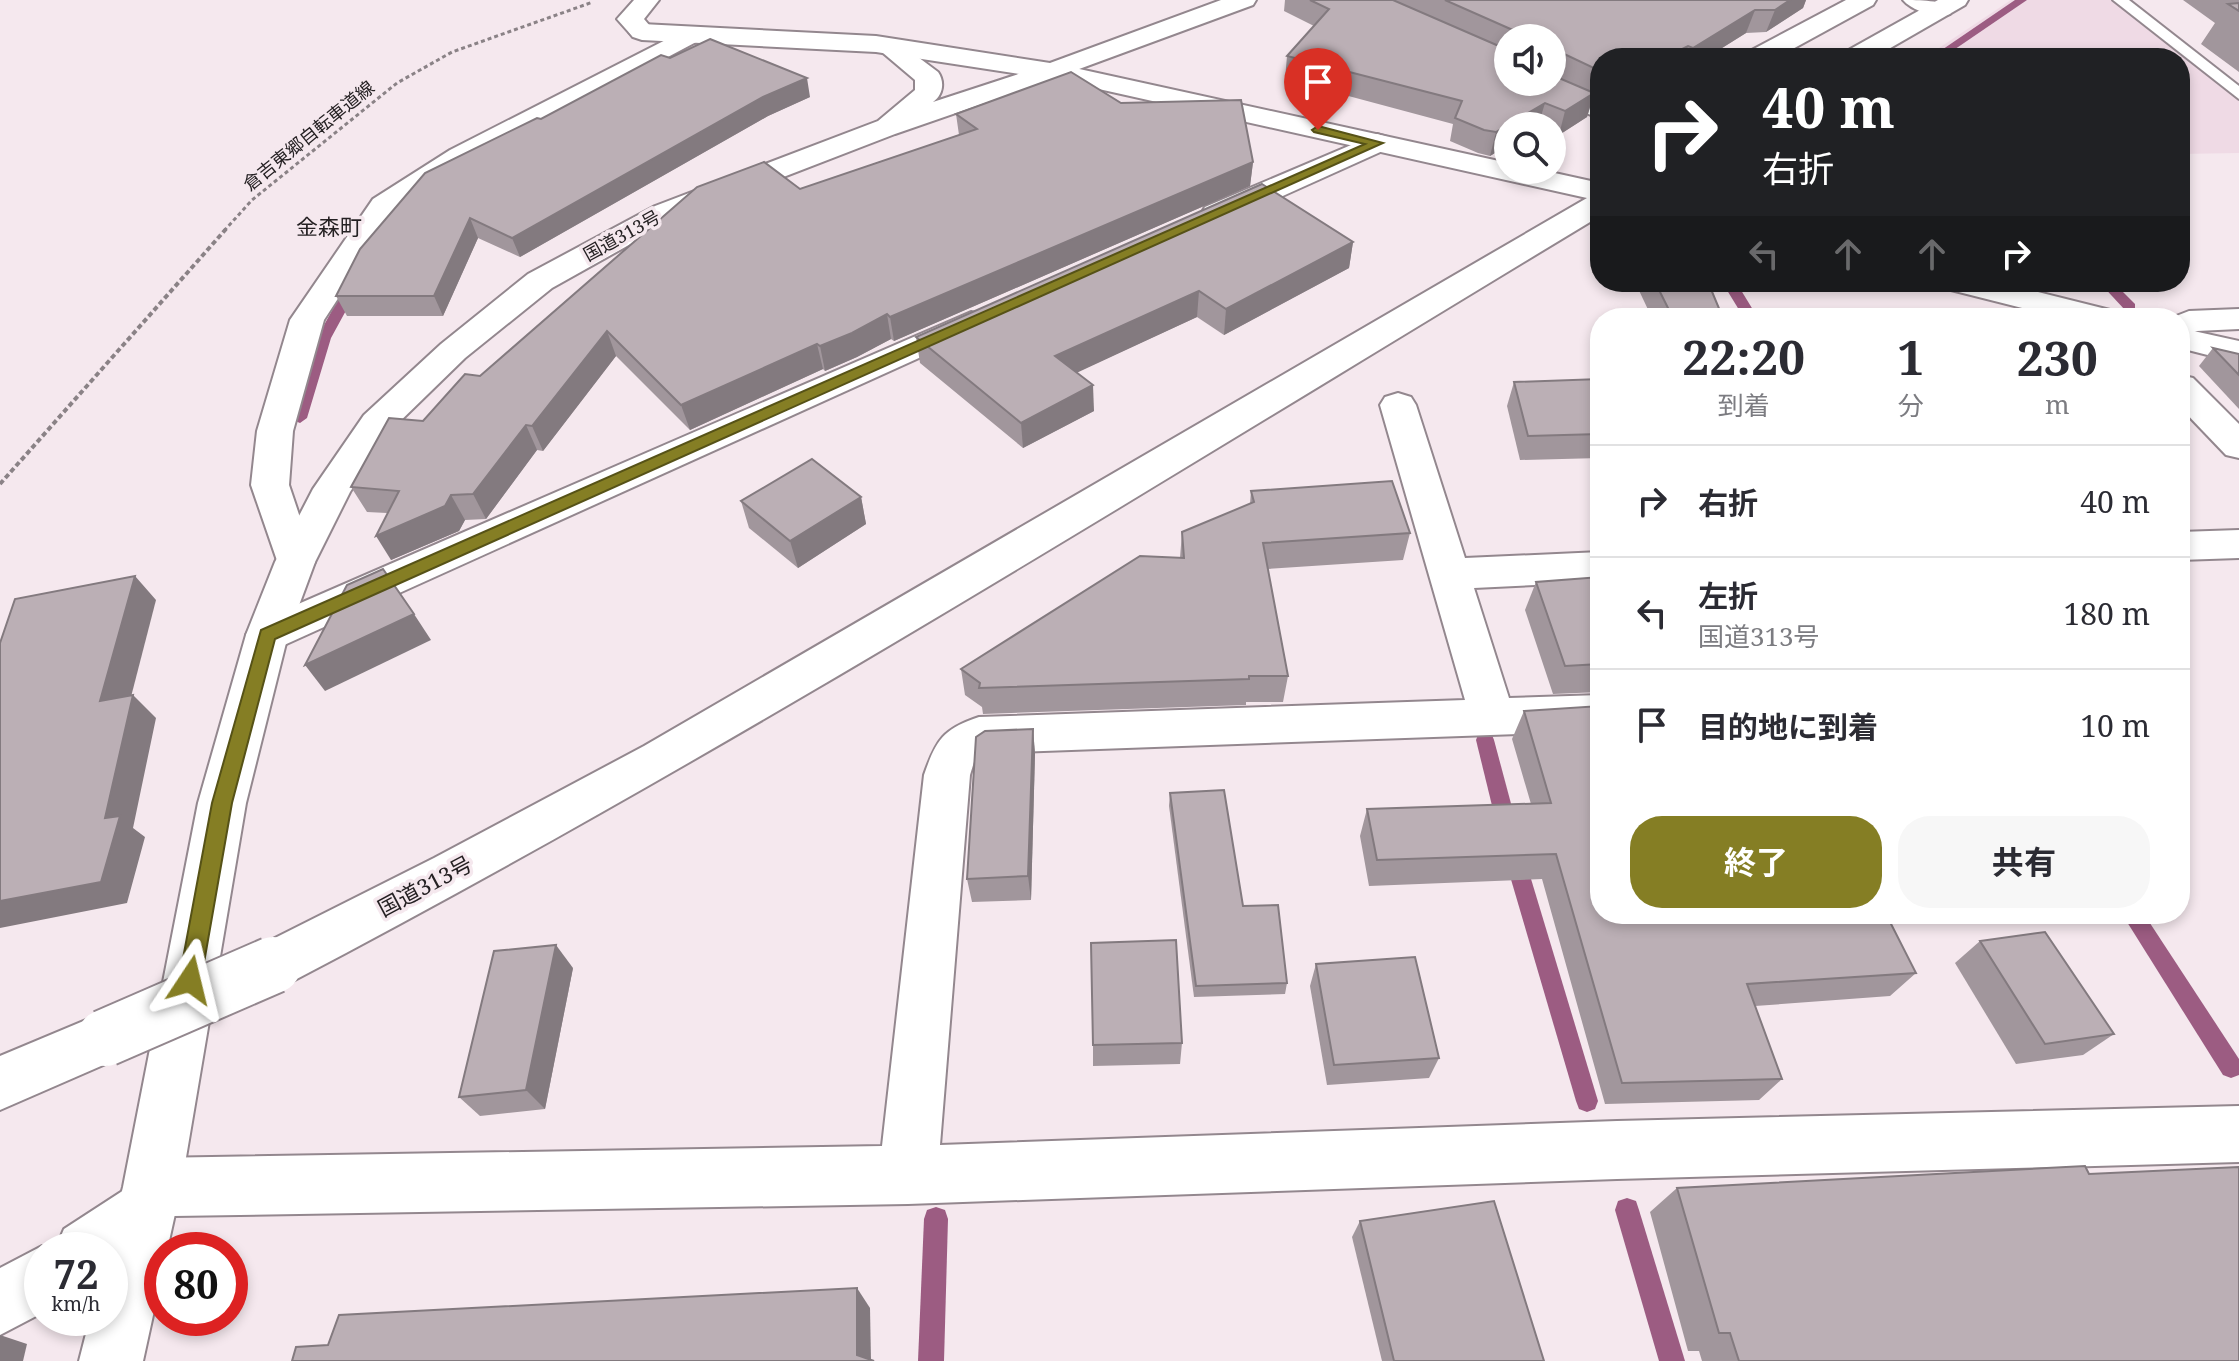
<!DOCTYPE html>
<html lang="ja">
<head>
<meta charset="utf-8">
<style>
  :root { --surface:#fff; --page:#f7f7f7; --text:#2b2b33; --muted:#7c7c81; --line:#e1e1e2; --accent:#857e24 }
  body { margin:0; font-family:"Noto Serif","Noto Sans JP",serif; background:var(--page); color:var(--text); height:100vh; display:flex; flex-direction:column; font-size:30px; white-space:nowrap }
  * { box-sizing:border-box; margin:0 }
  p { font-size:26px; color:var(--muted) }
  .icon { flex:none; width:44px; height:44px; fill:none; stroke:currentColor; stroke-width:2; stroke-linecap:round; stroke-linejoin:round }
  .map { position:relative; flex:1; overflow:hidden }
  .side { position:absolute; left:1590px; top:308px; width:600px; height:616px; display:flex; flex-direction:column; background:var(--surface); border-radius:32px; box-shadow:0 4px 12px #0003 }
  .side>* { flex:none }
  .banner { position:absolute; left:1590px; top:48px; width:600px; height:244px; border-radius:32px; box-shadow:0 4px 12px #0003; background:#202124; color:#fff; overflow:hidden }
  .tools { position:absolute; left:1494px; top:24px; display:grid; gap:16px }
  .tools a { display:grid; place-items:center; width:72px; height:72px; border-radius:50%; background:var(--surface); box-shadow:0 4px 12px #0003; font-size:40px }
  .speed { position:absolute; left:24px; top:1232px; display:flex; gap:16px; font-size:40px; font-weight:700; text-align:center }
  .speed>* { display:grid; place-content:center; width:104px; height:104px; border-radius:50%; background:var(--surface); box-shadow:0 4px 12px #0003; line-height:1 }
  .speed small { font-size:20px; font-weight:400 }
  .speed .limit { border:12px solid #d22; background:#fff; color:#111 }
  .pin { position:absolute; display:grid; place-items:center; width:68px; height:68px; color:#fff; margin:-82px -34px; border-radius:50% 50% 50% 0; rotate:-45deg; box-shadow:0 0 8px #0007 }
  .pin .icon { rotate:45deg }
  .me { position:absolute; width:88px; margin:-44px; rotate:10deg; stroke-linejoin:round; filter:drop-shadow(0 0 6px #0008) }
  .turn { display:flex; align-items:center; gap:28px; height:168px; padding:0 40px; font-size:36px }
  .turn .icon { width:104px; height:104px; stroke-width:2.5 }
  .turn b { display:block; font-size:56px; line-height:68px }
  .lanes { display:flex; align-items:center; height:76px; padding:0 40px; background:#0003; justify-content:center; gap:40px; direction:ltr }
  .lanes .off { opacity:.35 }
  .eta { display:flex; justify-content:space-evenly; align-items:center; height:136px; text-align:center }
  .eta b { font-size:48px; font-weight:700; line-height:56px }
  .primary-button { display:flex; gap:16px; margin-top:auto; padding:16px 40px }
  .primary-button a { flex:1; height:92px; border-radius:32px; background:var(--accent); color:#fff; font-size:32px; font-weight:700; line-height:92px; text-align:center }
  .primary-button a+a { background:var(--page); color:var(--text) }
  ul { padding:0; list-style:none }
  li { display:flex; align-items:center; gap:24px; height:112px; padding:0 40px; border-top:2px solid var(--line) }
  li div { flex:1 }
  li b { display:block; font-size:30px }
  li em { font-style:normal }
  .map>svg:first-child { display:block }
</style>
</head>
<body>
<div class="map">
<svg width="2239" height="1361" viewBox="0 0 2239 1361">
  <rect width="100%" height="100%" fill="#f5e8ee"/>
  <polygon fill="#efdae5" points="2011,0 2113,0 2239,100 2239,153 2180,154 2180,58 1924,58"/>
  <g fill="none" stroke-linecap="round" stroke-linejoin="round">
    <g fill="#9c5c82" fill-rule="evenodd">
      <polygon points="2015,0 2027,0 1942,58 1930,58"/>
      <polygon points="354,279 361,283 331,338 307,418 300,423 295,421 293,418 317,338 347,283"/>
      <polygon points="1722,282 1736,282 1758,318 1744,318"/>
      <polygon points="2099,282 2113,282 2135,304 2135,310 2125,310"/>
      <polygon points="1485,732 1492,735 1494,740 1517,826 1514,832 1507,834 1500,832 1497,826 1476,740 1478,735"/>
      <polygon points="1515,850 1522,853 1525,859 1598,1101 1595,1109 1587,1112 1579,1109 1576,1101 1505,859 1508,853"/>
      <polygon points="2122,914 2144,914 2239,1059 2239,1075 2231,1078 2223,1075"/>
      <polygon points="1627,1198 1636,1201 1639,1210 1685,1361 1659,1361 1615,1210 1618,1201"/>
      <polygon points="936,1207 945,1210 948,1219 944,1361 918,1361 924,1219 927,1210"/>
    </g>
    <defs>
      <polygon id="lane" points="2113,0 2129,0 2239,86 2239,99"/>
      <g id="street">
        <polygon points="634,0 659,0 644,19 655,32 651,37 633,37 617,19"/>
        <polygon points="1846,0 1876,0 1873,5 1776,58 1744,58 1748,52"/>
        <path d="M 1903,0 C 1919,0 1943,0 1953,9 L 1950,14 C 1936,18 1912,11 1903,0 Z"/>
        <polygon points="689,28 698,31 702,36 698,41 470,162 395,211 324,320 293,431 289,485 315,562 309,572 295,577 281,572 251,485 257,431 290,320 373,199 450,150"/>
        <polygon points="1552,78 1600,101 1600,119 1529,88 1526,82 1552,82"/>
        <polygon points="1377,134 1387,137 1391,143 1387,149 1227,221 1216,223 1205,221 1201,214 1205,207"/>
        <polygon points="2239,309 2239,329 2197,331 2180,337 2180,318 2171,318 2189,311"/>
        <polygon points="971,312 983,315 988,322 983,329 282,646 267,651 252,646 246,635 252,624"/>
        <polygon points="2180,375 2193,378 2239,424 2239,458 2226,455 2180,407"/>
        <path d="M 1398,393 L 1411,397 L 1416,405 L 1465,558 L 1600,552 L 1600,582 L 1474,588 L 1509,698 L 1600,695 L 1600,731 L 988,753 L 974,762 L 970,775 L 940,1145 L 1617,1121 L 2239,1106 L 2239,1162 L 1617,1179 L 908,1204 L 174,1216 L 168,1231 L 110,1269 L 110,1250 L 55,1250 L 64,1229 L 124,1190 L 131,1166 L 152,1158 L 882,1146 L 924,775 C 936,740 943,729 979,717 L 1465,700 L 1380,405 L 1385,397 Z"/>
        <polygon points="2239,530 2239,558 2180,560 2180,532"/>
        <polygon points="42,1246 51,1250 42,1250 42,1313 0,1335 0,1268"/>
      </g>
      <g id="secondary">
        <polygon points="1221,0 1256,0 1253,5 1052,79 876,52 642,40 633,37 629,32 633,27 642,24 876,36 1050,63"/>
        <polygon points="1938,0 1968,0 1965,5 1873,58 1841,58 1845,52"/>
        <polygon points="1943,282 1998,282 2114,311 2119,318 2062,318 1947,289"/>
        <polygon points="2180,328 2239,341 2239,363 2180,348"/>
      </g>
      <g id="highway">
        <path d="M 889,39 L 898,42 L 938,72 C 945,82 943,95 933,102 L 1052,63 L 1508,163 L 1508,170 L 1541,170 L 1600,183 L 1600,216 C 1167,477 739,747 291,982 L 273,989 L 255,982 L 247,965 L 255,948 L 434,858 L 644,746 L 1587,198 L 1054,79 L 895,134 L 677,218 L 552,288 L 465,358 L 390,431 L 350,492 L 315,562 L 288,635 L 246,803 L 181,1187 L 167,1250 L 162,1250 L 162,1274 L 143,1361 L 79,1361 L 90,1318 L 110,1318 L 110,1250 L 107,1250 L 123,1187 L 198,803 L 246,635 L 275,562 L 313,489 L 364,415 L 441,344 L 528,274 L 655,206 L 878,121 L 915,90 L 915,80 L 876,47 L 880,42 Z"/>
        <polygon points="105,1012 124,1020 132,1038 124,1056 0,1110 0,1056"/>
      </g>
    </defs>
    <use href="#lane" stroke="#93878e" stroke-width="4"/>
    <use href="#street" stroke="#93878e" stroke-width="4"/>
    <use href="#secondary" stroke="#93878e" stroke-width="4"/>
    <use href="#highway" stroke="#93878e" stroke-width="4"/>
    <polyline stroke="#8a8286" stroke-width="3" stroke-dasharray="4 3" stroke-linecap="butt" points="224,231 252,200 397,83 452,52 593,2"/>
    <polyline stroke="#8a8286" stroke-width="4" stroke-dasharray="5 3" stroke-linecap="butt" points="0,484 226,229"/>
    <use href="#lane" fill="#fff" fill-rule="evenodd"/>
    <use href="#street" fill="#fff" fill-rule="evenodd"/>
    <use href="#secondary" fill="#fff" fill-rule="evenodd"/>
    <use href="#highway" fill="#fff" fill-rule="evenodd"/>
    <defs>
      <polyline id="highway-bridge" points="105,1038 273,965"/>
    </defs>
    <use href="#highway-bridge" stroke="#93878e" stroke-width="60" stroke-linecap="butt"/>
    <use href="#highway-bridge" stroke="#fff" stroke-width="56"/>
  </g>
  <g fill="#a1969c" fill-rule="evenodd">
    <path d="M 1285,0 L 1806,0 L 1803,8 L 1766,32 L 1746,33 L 1706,58 L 1600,58 L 1600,98 L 1594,95 L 1587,117 L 1559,135 L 1552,132 L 1552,126 L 1508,126 L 1508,145 L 1490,156 L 1478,153 L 1450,141 L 1453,124 L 1285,79 L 1287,56 L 1314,26 L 1284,11 ZM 1508,38 L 1552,38 L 1552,82 L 1508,82 Z"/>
    <polygon points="2183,0 2239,0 2239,72 2201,44 2215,23"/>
    <polygon points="670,58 810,97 768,116 520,257 478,238 443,316 347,316 336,296 541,119"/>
    <polygon points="1121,103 1253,162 1250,186 894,341 891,339 857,357 825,371 823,369 690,430 616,356 543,451 537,450 486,519 465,520 459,531 391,560 387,513 367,512 351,487 423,421 480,376 800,189 959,135 956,114"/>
    <polygon points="1353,242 1349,268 1224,335 1197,317 1077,372 1094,411 1023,448 920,363 916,337"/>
    <polygon points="1635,282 1708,282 1723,318 1652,318"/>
    <polygon points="2213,348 2239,354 2239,409 2199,366"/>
    <polygon points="1600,379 1600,458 1520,460 1507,406 1514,382"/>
    <polygon points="1251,491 1410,533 1403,560 1267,569 1288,676 1283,702 1246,702 1246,705 983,714 982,707 965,695 961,669 1180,558 1182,532 1250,504"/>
    <polygon points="861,497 866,524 798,568 749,528 741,501"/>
    <polygon points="1600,577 1600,692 1553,694 1525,610 1536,582"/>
    <polygon points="1524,711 1916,973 1890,996 1755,1006 1782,1079 1759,1100 1605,1104 1542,879 1369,886 1360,836 1367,809 1531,804 1512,739"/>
    <polygon points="1033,729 1035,754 1031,900 972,902 967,879"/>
    <polygon points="1170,793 1243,906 1287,983 1285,994 1194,997 1169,806"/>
    <polygon points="1980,941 2114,1034 2083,1055 2016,1064 1955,963"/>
    <polygon points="1316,964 1439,1058 1429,1078 1327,1085 1310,986"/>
    <polygon points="573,968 545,1109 480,1116 459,1097"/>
    <polygon points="1182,1043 1180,1064 1093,1066 1093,1045"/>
    <polygon points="2089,1174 2239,1361 1702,1361 1699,1351 1688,1351 1650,1212 1677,1188"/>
    <polygon points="1360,1221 1544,1361 1382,1361 1352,1237"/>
  </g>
  <g fill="#837a7f">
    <polygon points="1790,0 1806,0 1803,8 1766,32 1775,10"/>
    <polygon points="1755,10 1746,33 1706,58 1689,58 1693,48"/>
    <polygon points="1688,46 1684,58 1664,58"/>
    <polygon points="1560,52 1553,75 1552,76 1552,68 1555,56"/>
    <polygon points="807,78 810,97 768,116 520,257 512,238 763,97"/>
    <polygon points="1594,93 1587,117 1559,135 1565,111"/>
    <polygon points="1545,103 1538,126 1508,126 1508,145 1490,156 1496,132"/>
    <polygon points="1253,162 1250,186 894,341 890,317"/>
    <polygon points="470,218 478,238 443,316 434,296"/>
    <polygon points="1353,242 1349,268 1224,335 1226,309"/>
    <polygon points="1199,291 1197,317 1057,382 1055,356"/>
    <polygon points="887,314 891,339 857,357 825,371 820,346"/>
    <polygon points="607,331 616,356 543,451 532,426"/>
    <polygon points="817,344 823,369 690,430 681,405"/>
    <polygon points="1093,385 1094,411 1023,448 1021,423"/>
    <polygon points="526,425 537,450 486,519 473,494"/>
    <polygon points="451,495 465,520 459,531 391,560 376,536"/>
    <polygon points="861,497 866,524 798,568 790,541"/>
    <polygon points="135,576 156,600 124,724 100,701"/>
    <polygon points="414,614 431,640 325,691 305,665"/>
    <polygon points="133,695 156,718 133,828 145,837 127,903 0,928 0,901 105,818"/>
    <polygon points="1033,729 1035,754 1031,900 1028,876"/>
    <polygon points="556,945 573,968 545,1109 526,1090"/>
    <polygon points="857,1288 870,1308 871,1361 857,1355"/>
    <polygon points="0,1335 27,1344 23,1361 0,1361"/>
  </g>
  <g fill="#bbafb5" stroke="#837a7f" stroke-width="2">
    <polygon points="1310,0 1393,0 1508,50 1508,82 1552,82 1552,75 1594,93 1565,111 1545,103 1496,132 1484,130 1455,118 1462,101 1287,56 1329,9"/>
    <polygon points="1445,0 1790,0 1775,10 1755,10 1693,48 1688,46 1664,58 1600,58 1600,71 1560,52 1555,56 1552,56 1552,38 1515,38 1515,31"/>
    <polygon points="2239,3 2239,11 2228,4"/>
    <polygon points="710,39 807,78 763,97 512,238 470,218 434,296 336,296 360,249 425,173 537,118 541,119 661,55 670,58"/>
    <polygon points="1071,72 1121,103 1241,100 1253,162 890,317 887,314 852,333 820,346 817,344 681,405 607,331 532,426 526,425 473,494 451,495 445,506 376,536 399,491 351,487 389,418 423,421 465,374 480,376 697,187 764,162 800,189 977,129 956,114"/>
    <polygon points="1262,184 1353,242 1226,309 1199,291 1055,356 1093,385 1021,423 916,337"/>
    <polygon points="1655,282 1708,282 1723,318 1673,318"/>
    <polygon points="2213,348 2239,354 2239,375"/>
    <polygon points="1600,379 1600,434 1528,436 1514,382"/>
    <polygon points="812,459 861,497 790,541 741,501"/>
    <polygon points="1392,481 1410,533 1263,543 1288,676 1249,676 1249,679 979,688 980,683 961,669 1140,556 1184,558 1182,532 1254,502 1251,491"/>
    <polygon points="383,569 414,614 305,665 347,585"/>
    <polygon points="135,576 100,701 133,695 105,818 120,816 101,882 0,901 0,643 15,599"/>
    <polygon points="1600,577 1600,664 1565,666 1536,582"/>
    <polygon points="1600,706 1600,914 1886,914 1916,973 1747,984 1782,1079 1622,1083 1556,854 1377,860 1367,809 1551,803 1524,711"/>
    <polygon points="1033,729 1028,876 967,879 976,737 985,731"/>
    <polygon points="1224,790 1243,906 1278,905 1287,983 1196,986 1170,793"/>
    <polygon points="2045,932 2114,1034 2045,1044 1980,941"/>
    <polygon points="1176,940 1182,1043 1093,1045 1091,943"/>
    <polygon points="556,945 526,1090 459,1097 494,951"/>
    <polygon points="1415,957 1439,1058 1334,1065 1316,964"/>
    <polygon points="2085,1166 2089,1174 2239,1167 2239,1361 1739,1361 1730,1333 1719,1333 1677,1188"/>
    <polygon points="1494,1201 1544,1361 1394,1361 1360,1221"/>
    <polygon points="857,1288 857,1355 874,1361 292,1361 296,1347 328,1345 339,1315"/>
  </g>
  <polygon fill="#857e24" stroke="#565217" stroke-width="2" points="1318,126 1383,143 275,639 232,803 201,980 197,987 190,990 182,987 179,980 212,803 261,630 1365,144 1314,132 1312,130"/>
  <g text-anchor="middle" stroke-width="7" stroke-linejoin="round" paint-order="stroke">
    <g font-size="18" fill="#252123" stroke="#f5e8ee">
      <text transform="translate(309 136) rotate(-39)" y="6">倉吉東郷自転車道線</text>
      <text transform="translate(622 236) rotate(-29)" y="6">国道313号</text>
    </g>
    <g font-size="22" fill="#252123" stroke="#f5e8ee">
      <text x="329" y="235">金森町</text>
    </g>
    <g font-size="22" fill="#252123" stroke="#f5e8ee">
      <text transform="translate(425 886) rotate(-28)" y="8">国道313号</text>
    </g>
  </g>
</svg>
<div class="tools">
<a><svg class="icon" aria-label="sound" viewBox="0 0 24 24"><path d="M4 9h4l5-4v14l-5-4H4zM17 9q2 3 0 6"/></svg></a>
<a><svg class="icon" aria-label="search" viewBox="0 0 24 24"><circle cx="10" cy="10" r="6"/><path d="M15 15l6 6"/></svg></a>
</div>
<div class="speed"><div>72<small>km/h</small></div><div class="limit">80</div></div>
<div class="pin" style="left:1318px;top:130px;background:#d93025"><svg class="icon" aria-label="arrive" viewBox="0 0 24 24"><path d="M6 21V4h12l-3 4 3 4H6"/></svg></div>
<svg class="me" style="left:190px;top:980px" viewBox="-20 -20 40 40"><path d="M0-17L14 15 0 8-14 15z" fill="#857e24" stroke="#fff" stroke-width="4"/></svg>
<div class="banner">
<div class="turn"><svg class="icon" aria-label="right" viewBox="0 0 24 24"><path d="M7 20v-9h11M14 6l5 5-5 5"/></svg><div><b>40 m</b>右折</div></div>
<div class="lanes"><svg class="icon off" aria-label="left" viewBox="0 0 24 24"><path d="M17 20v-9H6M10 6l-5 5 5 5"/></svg><svg class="icon off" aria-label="ahead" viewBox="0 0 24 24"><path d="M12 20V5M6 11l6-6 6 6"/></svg><svg class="icon off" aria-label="ahead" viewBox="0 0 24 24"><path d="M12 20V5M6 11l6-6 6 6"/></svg><svg class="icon" aria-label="right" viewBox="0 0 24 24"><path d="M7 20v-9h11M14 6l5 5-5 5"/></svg></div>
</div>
<section class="side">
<div class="eta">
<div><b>22:20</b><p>到着</p></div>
<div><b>1</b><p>分</p></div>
<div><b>230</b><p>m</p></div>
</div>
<ul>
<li><svg class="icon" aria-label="right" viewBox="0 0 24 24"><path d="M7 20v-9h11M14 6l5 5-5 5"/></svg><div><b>右折</b></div><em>40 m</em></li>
<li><svg class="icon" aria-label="left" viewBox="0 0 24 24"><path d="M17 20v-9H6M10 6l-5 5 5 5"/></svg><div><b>左折</b><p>国道313号</p></div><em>180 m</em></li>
<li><svg class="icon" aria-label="arrive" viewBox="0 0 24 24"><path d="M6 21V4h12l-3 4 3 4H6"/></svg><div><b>目的地に到着</b></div><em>10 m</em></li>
</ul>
<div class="primary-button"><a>終了</a><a>共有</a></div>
</section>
</div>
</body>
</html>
